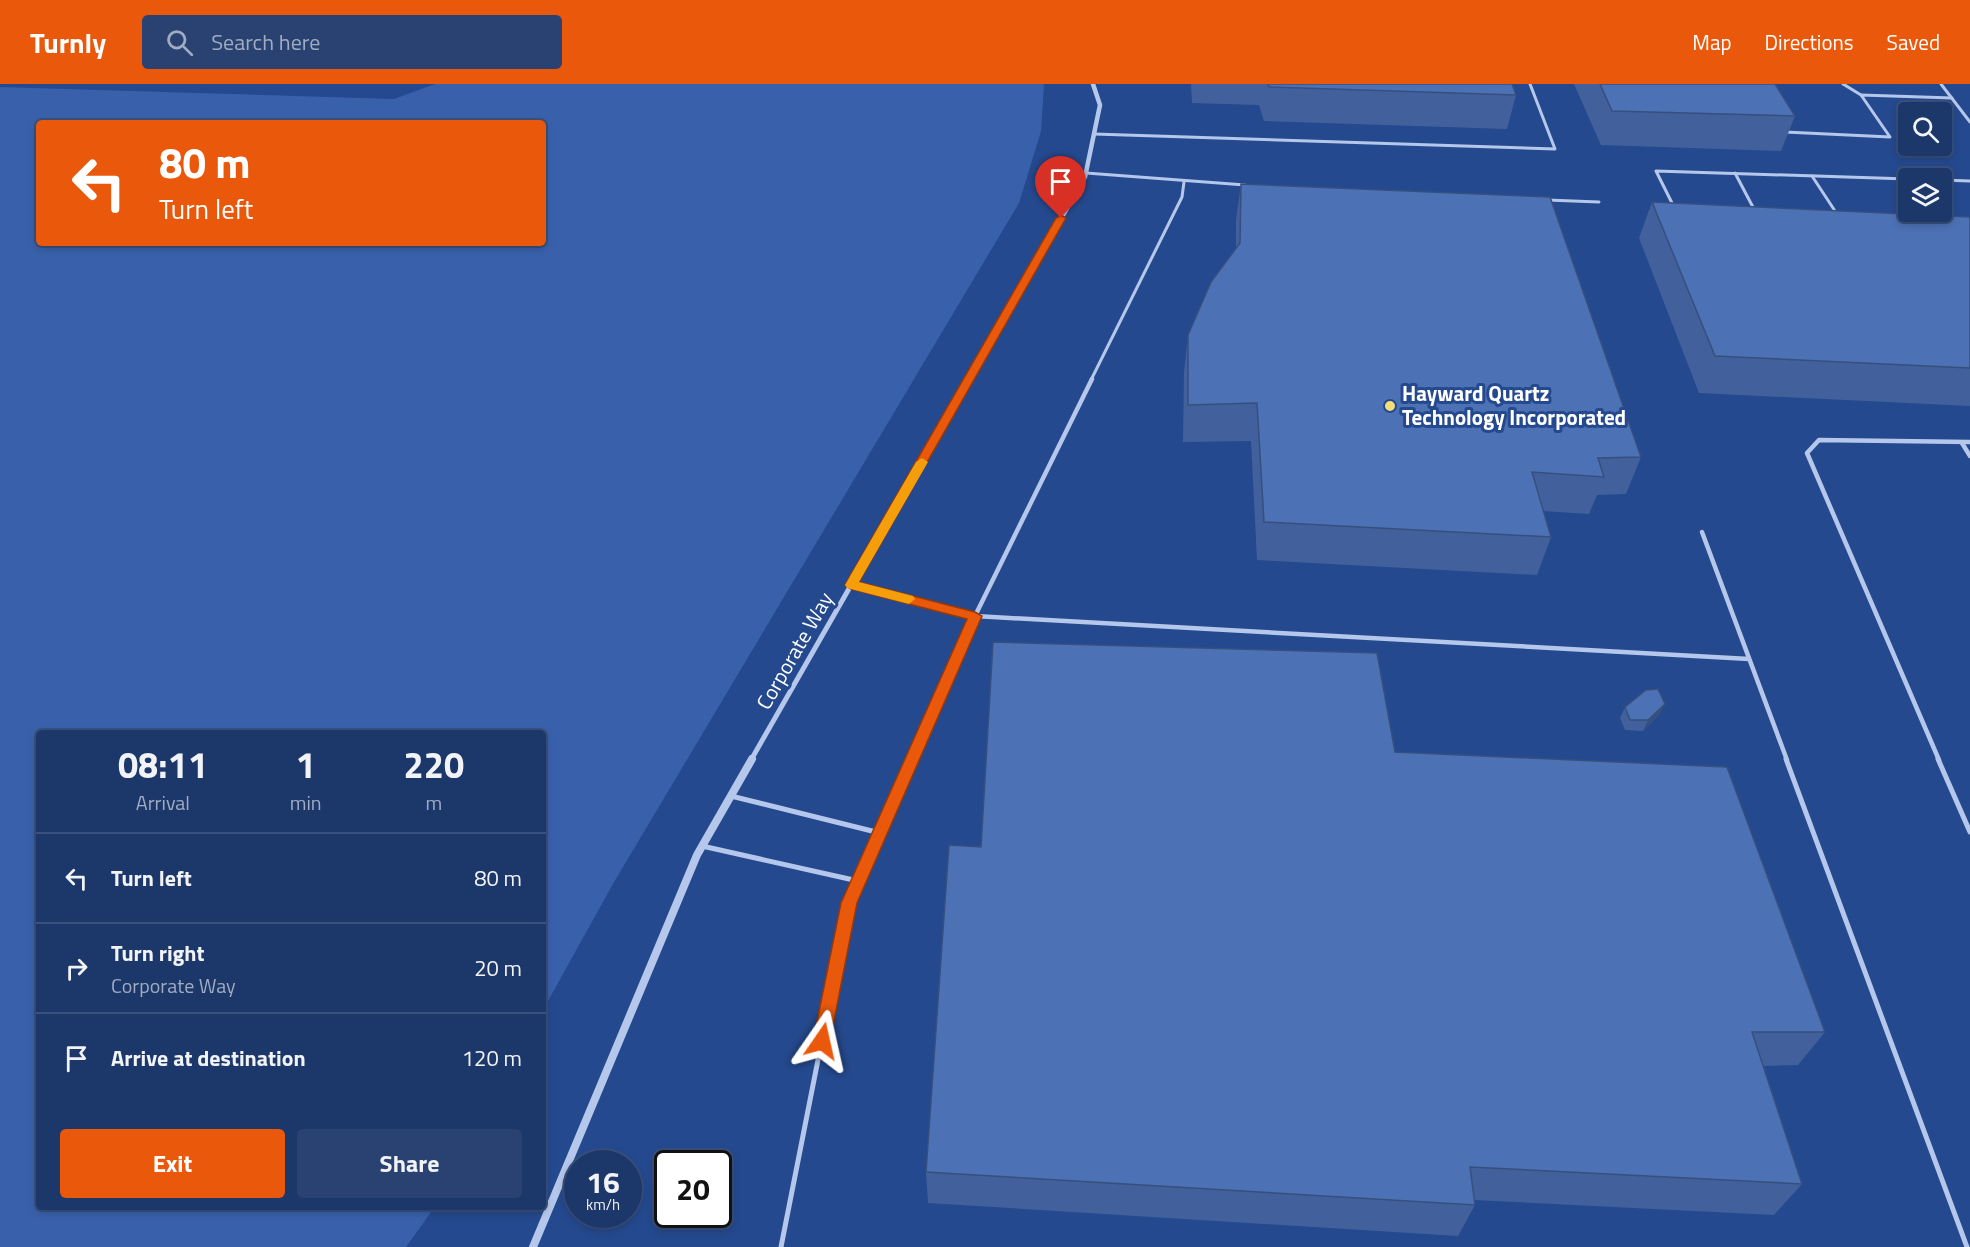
<!DOCTYPE html>
<html lang="en">
<head>
<meta charset="utf-8">
<style>
  :root { --surface:#1c376a; --page:#294272; --text:#f1f3f6; --muted:#a0acc1; --line:#3a517e; --accent:#ea580c }
  body { margin:0; font-family:"Titillium Web",sans-serif; background:var(--page); color:var(--text); height:100vh; display:flex; flex-direction:column; font-size:22px; white-space:nowrap }
  * { box-sizing:border-box; margin:0 }
  p { font-size:20px; color:var(--muted) }
  .icon { flex:none; width:33px; height:33px; fill:none; stroke:currentColor; stroke-width:2; stroke-linecap:round; stroke-linejoin:round }
  .map { position:relative; flex:1; overflow:hidden }
  .side { position:absolute; left:36px; top:646px; width:510px; height:480px; display:flex; flex-direction:column; background:var(--surface); border-radius:6px; box-shadow:0 3px 9px #0003,0 0 0 2px var(--line) }
  .side>* { flex:none }
  .guide { position:absolute; left:36px; top:36px; width:510px; height:126px; border-radius:6px; box-shadow:0 3px 9px #0003,0 0 0 2px var(--line); background:#ea580c; color:#fff; overflow:hidden }
  .controls { position:absolute; left:1898px; top:18px; display:grid; gap:12px }
  .controls a { display:grid; place-items:center; width:54px; height:54px; border-radius:6px; background:var(--surface); box-shadow:0 3px 9px #0003,0 0 0 2px var(--line); font-size:30px }
  .speed { position:absolute; left:564px; top:1066px; display:flex; gap:12px; font-size:30px; font-weight:700; text-align:center }
  .speed>* { display:grid; place-content:center; width:78px; height:78px; border-radius:50%; background:var(--surface); box-shadow:0 3px 9px #0003,0 0 0 2px var(--line); line-height:1 }
  .speed small { font-size:15px; font-weight:400 }
  .speed .limit { border:3px solid #111; border-radius:9px; background:#fff; color:#111 }
  .pin { position:absolute; display:grid; place-items:center; width:51px; height:51px; color:#fff; margin:-62px -26px; border-radius:50% 50% 50% 0; rotate:-45deg; box-shadow:0 0 6px #0007 }
  .pin .icon { rotate:45deg }
  .me { position:absolute; width:66px; margin:-33px; rotate:11deg; stroke-linejoin:round; filter:drop-shadow(0 0 4px #0008) }
  .turn { display:flex; align-items:center; gap:21px; height:126px; padding:0 24px; font-size:27px }
  .turn .icon { width:78px; height:78px; stroke-width:2.5 }
  .turn b { display:block; font-size:42px; line-height:51px }
  .eta { display:flex; justify-content:space-evenly; align-items:center; height:102px; text-align:center }
  .eta b { font-size:36px; font-weight:700; line-height:42px }
  .button { display:flex; gap:12px; margin-top:auto; padding:12px 24px }
  .button a { flex:1; height:69px; border-radius:6px; background:var(--accent); color:#fff; font-size:24px; font-weight:700; line-height:69px; text-align:center }
  .button a+a { background:var(--page); color:var(--text) }
  ul { padding:0; list-style:none }
  li { display:flex; align-items:center; gap:18px; height:90px; padding:0 24px; border-top:2px solid var(--line) }
  li div { flex:1 }
  li b { display:block; font-size:22px }
  li em { font-style:normal }
  header { display:flex; align-items:center; gap:36px; box-sizing:border-box; height:84px; padding:0 30px; background:var(--accent); color:#fff }
  header strong { font-size:28px }
  nav { display:flex; gap:33px; margin-inline-start:auto; font-size:21px }
  .search { width:420px; height:54px; background:var(--page); display:flex; align-items:center; gap:15px; box-sizing:border-box; padding:0 21px; border-radius:6px; color:var(--muted); font-size:22px }
  .map>svg:first-child { display:block }
</style>
</head>
<body>
<header>
<strong>Turnly</strong>
<div class="search"><svg class="icon" aria-label="search" viewBox="0 0 24 24"><circle cx="10" cy="10" r="6"/><path d="M15 15l6 6"/></svg>Search here</div>
<nav><a>Map</a><a>Directions</a><a>Saved</a></nav>
</header>
<div class="map">
<svg width="1970" height="1163" viewBox="0 0 1970 1163">
  <rect width="100%" height="100%" fill="#25498e"/>
  <path fill="#3961ab" fill-rule="evenodd" d="M 435,0 L 1044,0 L 1041,47 L 1019,119 L 614,798 L 543,926 L 543,650 L 39,650 L 39,1124 L 434,1124 L 406,1163 L 0,1163 L 0,3 L 394,15 ZM 39,39 L 543,39 L 543,159 L 39,159 Z"/>
  <g fill="none" stroke-linecap="round" stroke-linejoin="round">
    <g stroke="#b5c8eb" stroke-width="3">
      <polyline points="1843,0 1861,11"/>
      <polyline points="1941,0 1970,38"/>
      <polyline points="1785,48 1890,53 1861,11 1952,14"/>
      <polyline points="1094,50 1555,65 1530,0"/>
      <polyline points="1086,89 1245,101"/>
      <polyline points="1735,89 1755,127"/>
      <polyline points="1812,92 1837,130"/>
      <polyline points="1941,96 1970,97"/>
      <polyline points="1547,116 1599,118"/>
      <polyline points="1675,125 1656,87 1908,95"/>
      <polyline points="1091,296 1182,113 1184,98"/>
    </g>
    <g stroke="#b5c8eb" stroke-width="4.5">
      <polyline points="1962,359 1970,372"/>
      <polyline points="1702,448 1787,676"/>
      <polyline points="851,501 975,532 1749,575"/>
      <polyline points="912,676 975,532 1092,295"/>
      <polyline points="1939,676 1807,369 1819,356 1970,358"/>
    </g>
    <g stroke="#b5c8eb" stroke-width="5">
      <polyline points="1786,675 1967,1163"/>
      <polyline points="1938,675 1970,748"/>
      <polyline points="731,712 880,749"/>
      <polyline points="702,762 858,797"/>
      <polyline points="781,1163 849,819 912,675"/>
    </g>
    <polyline stroke="#b5c8eb" stroke-width="4.5" points="969,296 1085,93 1100,21 1093,0"/>
    <polyline stroke="#b5c8eb" stroke-width="5" points="751,676 969,295"/>
    <polyline stroke="#b5c8eb" stroke-width="8" points="533,1163 697,771 752,675"/>
  </g>
  <g fill="#42619c">
    <polygon points="1191,0 1512,0 1516,11 1507,45 1264,37 1259,21 1192,19"/>
    <polygon points="1574,0 1775,0 1795,32 1781,67 1601,61"/>
    <polygon points="1241,100 1641,373 1626,410 1597,411 1589,430 1543,427 1551,453 1537,491 1257,476 1251,357 1183,358 1184,288 1188,251 1236,165 1236,136"/>
    <polygon points="1652,118 1970,133 1970,322 1699,309 1639,154"/>
    <polygon points="1625,623 1660,630 1643,647 1625,646 1620,634"/>
    <polygon points="1395,668 1825,948 1798,981 1763,982 1802,1100 1774,1131 1474,1116 1475,1121 1458,1152 928,1119 926,1088 981,763"/>
  </g>
  <polygon fill="#364f7f" points="1665,620 1660,630 1643,647 1648,636"/>
  <g fill="#4d71b5" stroke="#364f7f" stroke-width="1.5">
    <polygon points="1268,0 1512,0 1516,11 1269,3"/>
    <polygon points="1600,0 1775,0 1795,32 1612,27"/>
    <polygon points="1241,100 1550,113 1641,373 1598,374 1604,393 1532,388 1551,453 1264,438 1257,319 1188,321 1188,251 1211,198 1240,159"/>
    <polygon points="1652,118 1970,133 1970,284 1715,272"/>
    <polygon points="993,558 1377,569 1395,668 1727,683 1825,948 1752,948 1802,1100 1470,1083 1475,1121 926,1088 949,761 981,763"/>
    <polygon points="1658,605 1665,620 1648,636 1630,636 1625,623 1646,606"/>
  </g>
  <polygon fill="#ea580c" stroke="#983908" stroke-width="1.5" points="1061,131 1066,134 859,498 975,528 982,532 857,819 830,957 828,962 822,964 816,962 813,957 841,819 967,535 851,505 845,501 1056,134"/>
  <polygon fill="#f59e0b" points="922,374 928,378 859,498 913,512 915,515 909,520 847,504 845,501 916,378"/>
  <circle fill="#f5dd79" stroke="#25498e" stroke-width="2" cx="1390" cy="322" r="6"/>
  <g text-anchor="middle" stroke-width="6" stroke-linejoin="round" paint-order="stroke">
    <g font-size="21" font-weight="bold" fill="#fff" stroke="#25498e" text-anchor="start">
      <text x="1402" y="317">Hayward Quartz<tspan x="1402" dy="24">Technology Incorporated</tspan></text>
    </g>
    <g font-size="21" fill="#fff" stroke="#25498e">
      <text transform="translate(795 567) rotate(-60)" y="7">Corporate Way</text>
    </g>
  </g>
</svg>
<div class="controls">
<a><svg class="icon" aria-label="search" viewBox="0 0 24 24"><circle cx="10" cy="10" r="6"/><path d="M15 15l6 6"/></svg></a>
<a><svg class="icon" aria-label="layers" viewBox="0 0 24 24"><path d="M12 4l9 5-9 5-9-5zM3 14l9 5 9-5"/></svg></a>
</div>
<div class="speed"><div>16<small>km/h</small></div><div class="limit">20</div></div>
<div class="pin" style="left:1061px;top:134px;background:#d93025"><svg class="icon" aria-label="arrive" viewBox="0 0 24 24"><path d="M6 21V4h12l-3 4 3 4H6"/></svg></div>
<svg class="me" style="left:822px;top:957px" viewBox="-20 -20 40 40"><path d="M0-17L14 15 0 8-14 15z" fill="#ea580c" stroke="#fff" stroke-width="4"/></svg>
<div class="guide">
<div class="turn"><svg class="icon" aria-label="left" viewBox="0 0 24 24"><path d="M17 20v-9H6M10 6l-5 5 5 5"/></svg><div><b>80 m</b>Turn left</div></div>
</div>
<section class="side">
<div class="eta">
<div><b>08:11</b><p>Arrival</p></div>
<div><b>1</b><p>min</p></div>
<div><b>220</b><p>m</p></div>
</div>
<ul>
<li><svg class="icon" aria-label="left" viewBox="0 0 24 24"><path d="M17 20v-9H6M10 6l-5 5 5 5"/></svg><div><b>Turn left</b></div><em>80 m</em></li>
<li><svg class="icon" aria-label="right" viewBox="0 0 24 24"><path d="M7 20v-9h11M14 6l5 5-5 5"/></svg><div><b>Turn right</b><p>Corporate Way</p></div><em>20 m</em></li>
<li><svg class="icon" aria-label="arrive" viewBox="0 0 24 24"><path d="M6 21V4h12l-3 4 3 4H6"/></svg><div><b>Arrive at destination</b></div><em>120 m</em></li>
</ul>
<div class="button"><a>Exit</a><a>Share</a></div>
</section>
</div>
</body>
</html>
